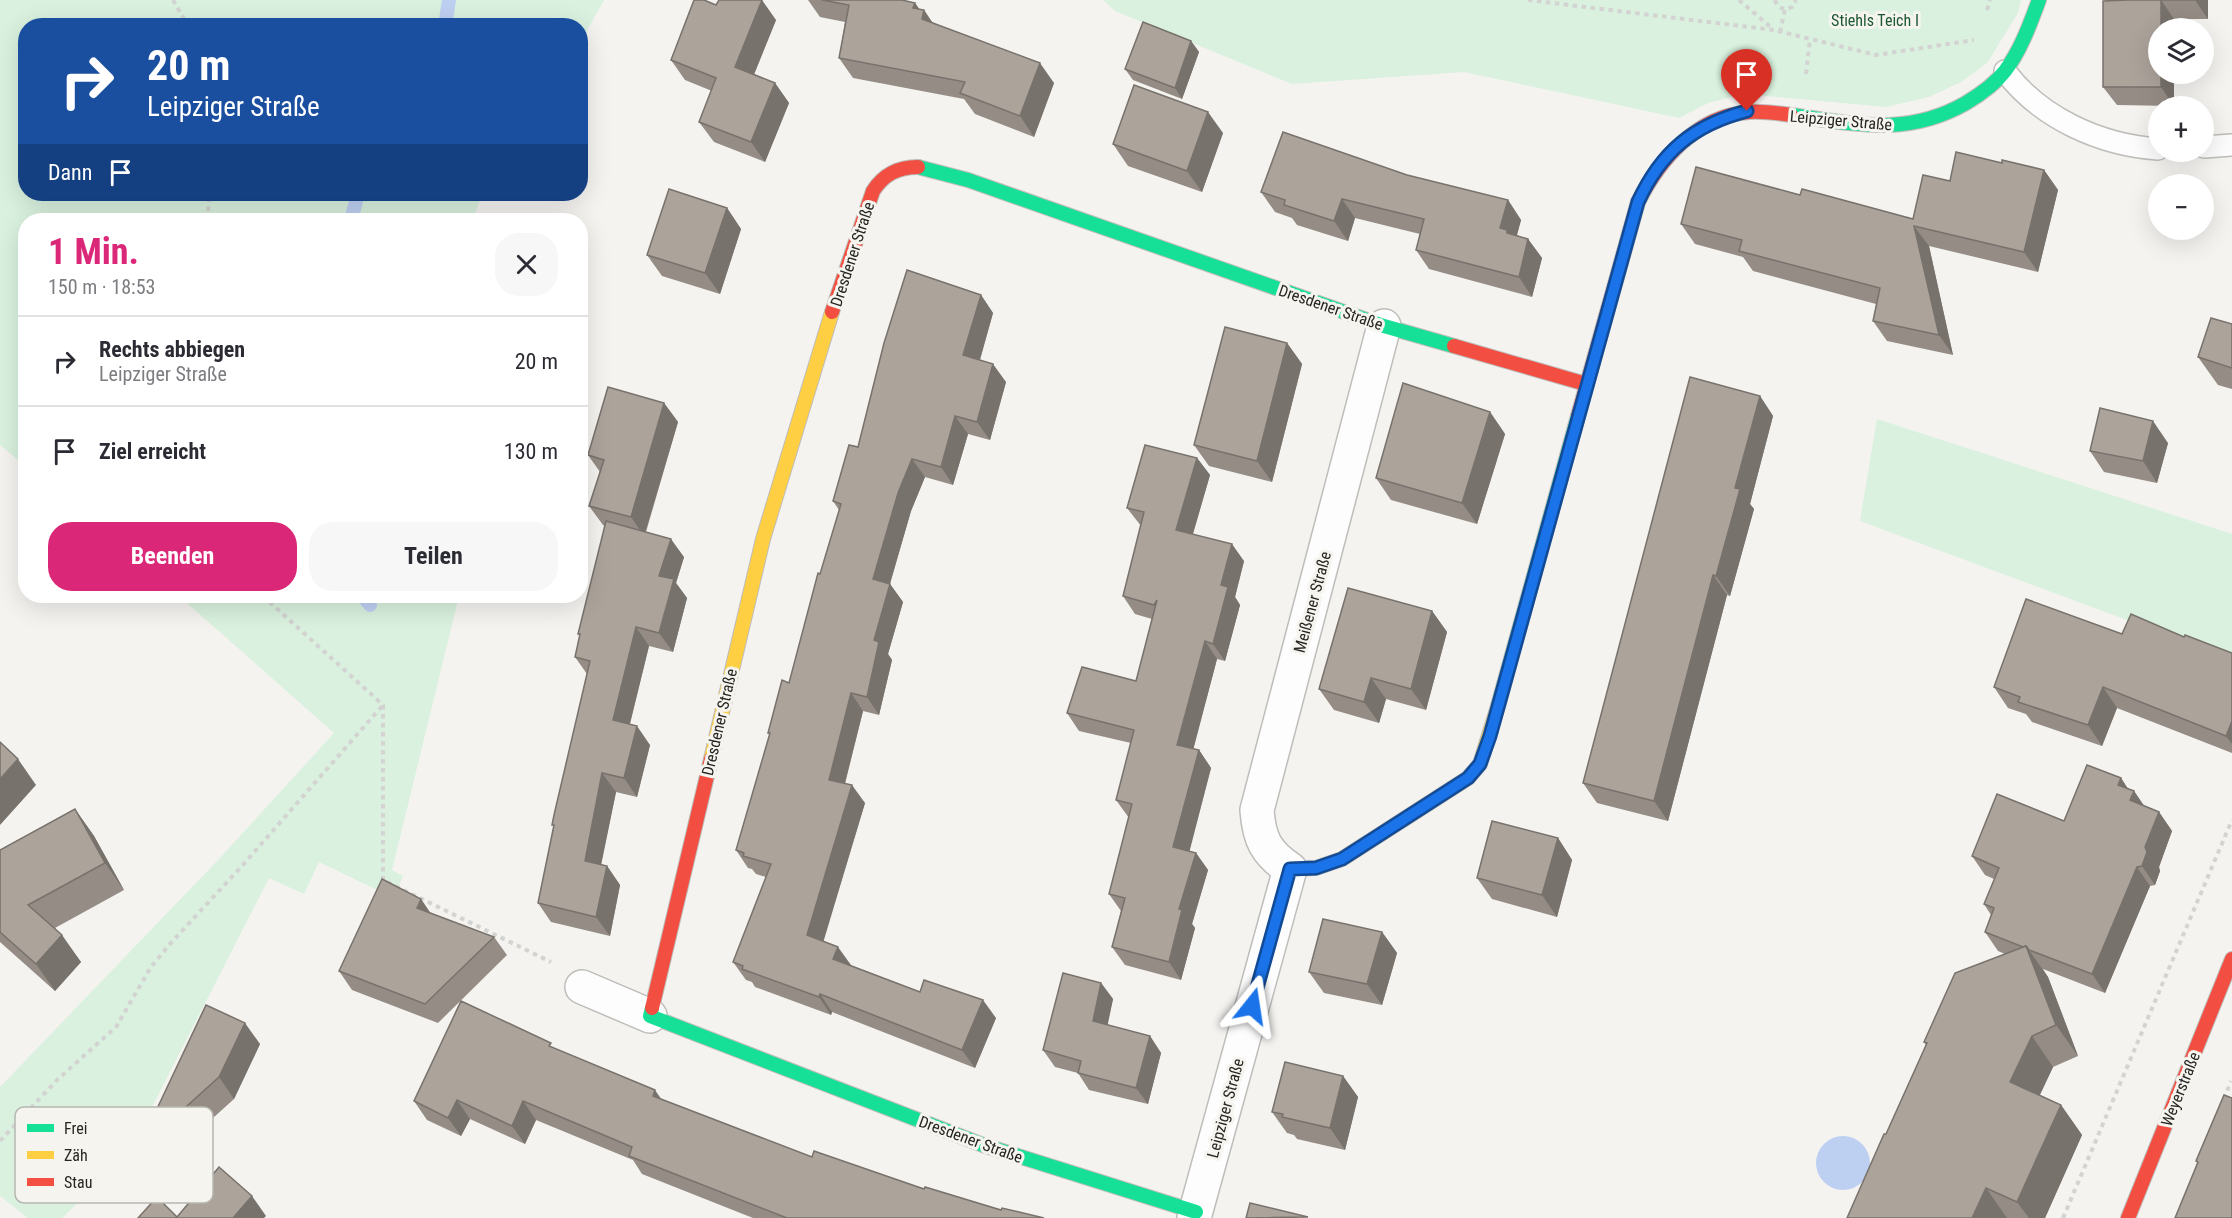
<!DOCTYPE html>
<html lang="de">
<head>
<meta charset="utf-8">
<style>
  :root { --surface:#fff; --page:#f7f7f7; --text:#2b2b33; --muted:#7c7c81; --line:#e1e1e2; --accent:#db2777 }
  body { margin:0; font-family:"Roboto Condensed",sans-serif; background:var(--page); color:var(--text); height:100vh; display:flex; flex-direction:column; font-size:22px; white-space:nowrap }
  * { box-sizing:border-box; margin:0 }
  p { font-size:20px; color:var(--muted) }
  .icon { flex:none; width:33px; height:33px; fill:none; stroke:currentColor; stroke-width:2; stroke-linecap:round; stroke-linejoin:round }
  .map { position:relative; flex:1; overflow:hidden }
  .details { position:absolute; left:18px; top:213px; width:570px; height:390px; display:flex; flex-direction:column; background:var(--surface); border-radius:24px; box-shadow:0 6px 24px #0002 }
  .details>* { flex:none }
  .hud { position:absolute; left:18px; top:18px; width:570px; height:183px; border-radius:24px; box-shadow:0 6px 24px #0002; background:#1a4fa0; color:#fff; overflow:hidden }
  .fabs { position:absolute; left:2148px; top:18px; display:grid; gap:12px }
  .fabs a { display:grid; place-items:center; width:66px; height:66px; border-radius:50%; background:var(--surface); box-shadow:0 6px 24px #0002; font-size:30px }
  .pin { position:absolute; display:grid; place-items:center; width:51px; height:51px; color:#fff; margin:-62px -26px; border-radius:50% 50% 50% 0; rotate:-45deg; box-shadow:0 0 6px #0007 }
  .pin .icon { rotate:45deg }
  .me { position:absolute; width:66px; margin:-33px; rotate:15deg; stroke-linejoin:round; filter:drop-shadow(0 0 4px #0008) }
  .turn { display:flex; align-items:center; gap:21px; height:126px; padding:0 30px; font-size:27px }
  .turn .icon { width:78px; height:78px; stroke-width:2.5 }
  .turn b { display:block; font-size:42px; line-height:51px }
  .then { display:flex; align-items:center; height:57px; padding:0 30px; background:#0003; gap:12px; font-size:22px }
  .round { display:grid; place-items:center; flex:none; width:63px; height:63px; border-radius:24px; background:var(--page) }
  .head { display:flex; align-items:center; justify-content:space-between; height:102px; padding:0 30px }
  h1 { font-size:36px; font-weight:700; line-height:45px; color:var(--accent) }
  .action { display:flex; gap:12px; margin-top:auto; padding:12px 30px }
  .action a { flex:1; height:69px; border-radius:24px; background:var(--accent); color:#fff; font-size:24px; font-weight:700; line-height:69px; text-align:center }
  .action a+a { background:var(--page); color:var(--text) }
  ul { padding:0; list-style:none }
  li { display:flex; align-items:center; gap:18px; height:90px; padding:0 30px; border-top:2px solid var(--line) }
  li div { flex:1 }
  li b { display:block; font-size:22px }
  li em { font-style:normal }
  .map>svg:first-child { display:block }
</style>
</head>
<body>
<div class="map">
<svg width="2232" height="1218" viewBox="0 0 2232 1218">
  <rect width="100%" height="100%" fill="#f4f3f0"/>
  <g fill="#d9f1de">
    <polygon points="0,0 604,0 581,41 580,26 26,26 26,194 482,194 473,220 26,220 25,466 0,445"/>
    <polygon points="1103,0 2021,0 2018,13 1987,63 1961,82 1929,97 1886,107 1744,94 1708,103 1679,118 1464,72 1292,84 1115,11"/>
    <polygon points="1877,419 2232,534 2232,659 1860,521"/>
    <polygon points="179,596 459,596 392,870 403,876 394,898 319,862 304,894 269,878 127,1156 62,1218 28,1218 0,1196 0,1087 220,858 334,733"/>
  </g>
  <circle fill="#bed0f2" cx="1843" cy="1163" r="27"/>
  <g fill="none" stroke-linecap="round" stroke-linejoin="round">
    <g stroke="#bed0f2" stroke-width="14">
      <polyline points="445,26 449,0"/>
      <polyline points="351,220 358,194"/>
      <polyline points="363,596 370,605"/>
    </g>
    <defs>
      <g id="lane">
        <path d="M 2005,71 C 2040,118 2100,145 2158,149"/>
        <polyline points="2204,147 2232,145"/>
      </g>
      <g id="street">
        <polyline points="582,987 650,1016"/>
        <path d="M 1194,1218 L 1290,869 C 1266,853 1259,839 1257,810 L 1384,326"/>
      </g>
      <g id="fast">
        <path d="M 1791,115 C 1855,124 1907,137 1966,103 C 1981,94 1995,84 2005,71 C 2021,50 2030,24 2039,0"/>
        <polyline points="918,167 968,180 1384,326 1454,346"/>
        <polyline points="1498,706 1578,416"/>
        <polyline points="652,1008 650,1016 983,1145 1196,1212"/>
      </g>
      <g id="slow">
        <polyline points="711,759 763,539 832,312"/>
        <polyline points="1290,869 1316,868 1342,859 1468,778 1480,764 1498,706"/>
      </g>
      <g id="jam">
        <path d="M 832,312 L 873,191 C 884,174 898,167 918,167"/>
        <polyline points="1454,346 1586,384"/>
        <path d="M 1578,416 L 1638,202 C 1660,159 1697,116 1749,112 C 1763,111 1777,113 1791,115"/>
        <polyline points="652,1008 711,759"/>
        <polyline points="2128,1218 2232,959"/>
      </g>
    </defs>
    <use href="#lane" stroke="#bebdba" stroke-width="24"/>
    <use href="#street" stroke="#bebdba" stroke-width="36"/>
    <use href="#fast" stroke="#bebdba" stroke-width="16"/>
    <use href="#slow" stroke="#bebdba" stroke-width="16"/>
    <use href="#jam" stroke="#bebdba" stroke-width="16"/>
    <g stroke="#d3d3d2" stroke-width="4" stroke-dasharray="4.5 4.5" stroke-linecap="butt">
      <polyline points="173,0 188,26"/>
      <polyline points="1528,0 1774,30 1876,55 1974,40"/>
      <polyline points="1739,0 1773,29"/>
      <path d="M 1775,0 C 1777,8 1784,11 1792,7 L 1796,0"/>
      <polyline points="1987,10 1990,0"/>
      <polyline points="1780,32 1785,9"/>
      <polyline points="1806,74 1810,39"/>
      <polyline points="207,220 210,194"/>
      <polyline points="263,596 383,705 383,880 551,962"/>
      <polyline points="2224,1099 2231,1081"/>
      <polyline points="0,1141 57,1080 116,1027 151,967 169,945 242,866 383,705"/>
      <polyline points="2063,1218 2232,820"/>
    </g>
    <use href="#lane" stroke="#fdfdfd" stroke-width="21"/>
    <use href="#street" stroke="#fdfdfd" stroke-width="33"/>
    <use href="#fast" stroke="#16e098" stroke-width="14"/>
    <use href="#slow" stroke="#ffcf43" stroke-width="14"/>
    <use href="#jam" stroke="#f24e42" stroke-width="14"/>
  </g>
  <g fill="#948c85">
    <polygon points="808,0 902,0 915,3 919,9 924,10 932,22 1054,83 1034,137 975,114 964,99 853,78 839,58 845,22 820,17"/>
    <polygon points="2128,0 2208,0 2208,19 2174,19 2174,28 2158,28 2158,74 2174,74 2174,106 2117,105 2103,87"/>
    <polygon points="716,5 776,20 754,74 775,83 789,103 765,162 714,142 699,122 712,91 685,80 671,60"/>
    <polygon points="1191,41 1199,52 1182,99 1133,80 1125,69"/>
    <polygon points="1223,133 1202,192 1128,166 1113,144"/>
    <polygon points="2002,163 2044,170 2058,190 2038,272 1929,246 1953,355 1887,341 1873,321 1876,304 1753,271 1743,257 1695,244 1681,224 1800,195 1913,219 1950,181"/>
    <polygon points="1407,175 1508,200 1521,220 1517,235 1528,239 1542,258 1532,297 1429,269 1416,250 1420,234 1355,218 1348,241 1297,225 1292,218 1275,212 1261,192"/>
    <polygon points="727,208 741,229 720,294 662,276 647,255"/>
    <polygon points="981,295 993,313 980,360 1006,382 990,440 968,434 953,485 925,477 911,511 890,584 903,602 888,654 892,660 879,715 863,711 845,784 865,803 823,941 850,965 920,992 996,1018 975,1068 832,1012 831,1015 755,987 752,982 746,980 733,962 766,877 756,874 752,869 748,868 736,850 770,736 768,733 789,683 839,510 833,501 858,447"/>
    <polygon points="2232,324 2232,389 2218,385 2198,357"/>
    <polygon points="1287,343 1302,364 1272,482 1209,466 1194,445"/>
    <polygon points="1760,396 1773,416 1750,504 1754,509 1730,596 1727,595 1668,821 1597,803 1583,783"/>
    <polygon points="664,403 678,422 646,532 684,557 676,583 687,598 673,652 649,646 630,724 650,745 637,797 616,792 601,864 607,866 620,885 610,936 551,922 538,903 554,827 552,825 587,674 575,657 580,636 578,634 605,526 603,525 589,506 600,472 588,455"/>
    <polygon points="1490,412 1505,434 1477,524 1391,500 1376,478"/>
    <polygon points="2168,443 2157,483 2104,472 2090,451"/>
    <polygon points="1197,458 1210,475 1193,534 1244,561 1235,597 1240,605 1225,661 1217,659 1193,749 1199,750 1211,768 1189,851 1196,853 1208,870 1192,924 1195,928 1181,980 1125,965 1112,947 1121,911 1109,894 1129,818 1116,800 1131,743 1079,731 1067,713 1136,681 1152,619 1135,614 1123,596 1141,526 1127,508"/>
    <polygon points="1432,611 1447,632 1426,710 1386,699 1379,723 1334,710 1319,689"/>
    <polygon points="2122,634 2184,637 2232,653 2232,753 2117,708 2102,746 2032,722 2026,714 2008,708 1994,687"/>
    <polygon points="2121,778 2128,789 2134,791 2144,806 2159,812 2172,831 2159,867 2160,871 2155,885 2150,886 2105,993 2043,969 2048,977 2078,1056 2053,1067 2040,1095 2061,1105 2082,1135 2045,1218 1847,1218 1886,1134 1926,1045 1924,1042 2005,954 1998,951 1985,932 1991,915 1984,904 1994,879 1985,875 1972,856 2064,821"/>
    <polygon points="75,809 94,836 124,890 55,928 81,962 55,991 0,942 0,850"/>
    <polygon points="1558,838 1572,860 1557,917 1492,899 1477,878"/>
    <polygon points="430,913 494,937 507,955 438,1023 352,990 339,971"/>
    <polygon points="1382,932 1397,953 1382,1005 1324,993 1309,972"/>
    <polygon points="1101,983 1113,999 1107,1025 1150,1036 1161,1053 1148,1104 1089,1090 1078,1073 1055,1067 1043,1050"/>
    <polygon points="206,1005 260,1044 234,1099 152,1173 137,1151"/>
    <polygon points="554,1048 661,1099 812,1157 1001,1210 1044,1218 753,1218 642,1174 633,1160 536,1120 525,1144 470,1119 461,1136 427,1120 414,1101"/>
    <polygon points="1343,1076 1358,1097 1345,1150 1297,1139 1294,1135 1287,1133 1272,1112"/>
  </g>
  <g fill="#78726c">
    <polygon points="762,0 776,20 749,87 735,67"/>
    <polygon points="2161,0 2174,19 2174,28 2161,28"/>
    <polygon points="2195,0 2208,0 2208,19"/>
    <polygon points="915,3 923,14 924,10 938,31 937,39 913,8"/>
    <polygon points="1191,41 1199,52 1182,99 1175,88"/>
    <polygon points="1040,63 1054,83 1034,137 1020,116"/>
    <polygon points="2161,74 2174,74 2174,106 2161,87"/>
    <polygon points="775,83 789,103 765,162 751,142"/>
    <polygon points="1208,112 1223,133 1202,192 1187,171"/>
    <polygon points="2044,170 2058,190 2038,272 2024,252"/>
    <polygon points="1342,199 1355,218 1348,241 1334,221"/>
    <polygon points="1508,200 1521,220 1515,242 1500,228"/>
    <polygon points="727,208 741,229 720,294 705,273"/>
    <polygon points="1914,226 1929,246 1953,355 1939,335"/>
    <polygon points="1528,239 1542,258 1532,297 1519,277"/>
    <polygon points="981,295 993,313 976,373 963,355"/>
    <polygon points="1287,343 1302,364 1272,482 1257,461"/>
    <polygon points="993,364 1006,382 990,440 977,422"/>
    <polygon points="1760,396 1773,416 1750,504 1754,509 1730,596 1716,576 1735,488"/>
    <polygon points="664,403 678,422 644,536 631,517"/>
    <polygon points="1490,412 1505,434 1477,524 1462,503"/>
    <polygon points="955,416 968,434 953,485 941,467"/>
    <polygon points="2153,421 2168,443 2157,483 2143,461"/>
    <polygon points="1197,458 1210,475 1189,547 1176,530"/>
    <polygon points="912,459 925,477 911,511 886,597 873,579 898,493"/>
    <polygon points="671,539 684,557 676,583 687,598 673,652 659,633 659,576"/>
    <polygon points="1232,544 1244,561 1235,597 1240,605 1225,661 1213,644 1221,585"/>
    <polygon points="1713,575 1727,595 1668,821 1654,801"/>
    <polygon points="890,584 903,602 888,654 892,660 879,715 867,697 874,640"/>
    <polygon points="1432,611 1447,632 1426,710 1411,689"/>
    <polygon points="636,627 649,646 626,739 613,720"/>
    <polygon points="1205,641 1217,659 1190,762 1177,745"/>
    <polygon points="1371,678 1386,699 1379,723 1364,702"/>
    <polygon points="2103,687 2117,708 2102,746 2088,725"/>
    <polygon points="851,693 863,711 841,798 829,780"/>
    <polygon points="2232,721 2232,744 2226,736"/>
    <polygon points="637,726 650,745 637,797 624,778"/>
    <polygon points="1199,750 1211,768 1186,865 1173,847"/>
    <polygon points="18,759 36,785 0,825 0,779"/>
    <polygon points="602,773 616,792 598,880 585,861"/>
    <polygon points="2121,778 2132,795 2134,791 2147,810 2132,803 2118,785"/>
    <polygon points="852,785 865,803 820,953 807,935"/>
    <polygon points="75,809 94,836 124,890 105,863"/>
    <polygon points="2159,812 2172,831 2159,867 2160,871 2155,885 2142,866 2145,847"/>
    <polygon points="1558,838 1572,860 1557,917 1542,895"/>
    <polygon points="1196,853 1208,870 1192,924 1195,928 1181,980 1169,962 1179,909"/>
    <polygon points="607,866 620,885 610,936 596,917"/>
    <polygon points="2137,867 2150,886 2105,993 2092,974"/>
    <polygon points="421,899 434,918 417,908"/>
    <polygon points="1382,932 1397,953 1382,1005 1367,984"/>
    <polygon points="62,935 81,962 55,991 36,964"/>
    <polygon points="2026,946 2048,977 2078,1056 2056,1025"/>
    <polygon points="838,947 851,965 846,977 833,959"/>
    <polygon points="1101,983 1113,999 1105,1038 1093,1021"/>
    <polygon points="820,994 832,1012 831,1015 819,997"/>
    <polygon points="983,1000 996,1018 975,1068 962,1050"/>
    <polygon points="245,1023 260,1044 234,1099 219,1077"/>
    <polygon points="1150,1036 1161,1053 1148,1104 1136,1088"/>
    <polygon points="2032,1036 2053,1067 2031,1113 2010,1082"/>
    <polygon points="1343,1076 1358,1097 1345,1150 1330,1128"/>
    <polygon points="655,1090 668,1109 653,1096"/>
    <polygon points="457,1100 470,1119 461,1136 448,1118"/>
    <polygon points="523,1101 536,1120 525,1144 512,1126"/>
    <polygon points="2061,1105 2082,1135 2045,1218 2029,1218 2017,1202"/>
    <polygon points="1986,1188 2007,1218 1972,1218"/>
    <polygon points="252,1196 266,1216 264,1218 233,1218"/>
  </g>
  <g fill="#aca39b" stroke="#78726c" stroke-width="1.5">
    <polygon points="694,0 704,0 716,5 719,0 762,0 735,67 775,83 751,142 699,122 716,78 671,60"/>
    <polygon points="822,0 902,0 915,3 913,8 924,10 922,19 1040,63 1020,116 960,93 965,82 839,58 849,5"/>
    <polygon points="2128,0 2195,0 2161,0 2161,28 2158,28 2158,74 2161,74 2161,87 2103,87 2103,1"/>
    <polygon points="1143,22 1191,41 1175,88 1125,69"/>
    <polygon points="1134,85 1208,112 1187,171 1113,144"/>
    <polygon points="1283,132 1407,175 1508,200 1500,228 1507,230 1507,233 1528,239 1519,277 1416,250 1424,219 1342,199 1334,221 1284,205 1285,200 1261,192"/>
    <polygon points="1956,152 2002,163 2002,160 2044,170 2024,252 1914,226 1939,335 1873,321 1880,288 1739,251 1742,240 1681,224 1696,167 1800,195 1802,189 1913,219 1923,175 1950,181"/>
    <polygon points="669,189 727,208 705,273 647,255"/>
    <polygon points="907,270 981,295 963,355 993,364 977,422 955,416 941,467 912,459 898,493 873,579 890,584 874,640 879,642 867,697 851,693 829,780 852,785 807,935 838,947 833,959 920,992 924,980 983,1000 962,1050 820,994 819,997 742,969 743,966 733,962 771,864 743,856 744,853 736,850 770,733 768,733 782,680 789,683 818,573 820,574 841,504 833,501 849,445 858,447 884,343"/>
    <polygon points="2211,318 2232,324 2232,368 2198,357"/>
    <polygon points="1225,327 1287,343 1257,461 1194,445"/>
    <polygon points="1690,377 1760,396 1735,488 1740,489 1716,576 1713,575 1654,801 1583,783"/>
    <polygon points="1403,383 1490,412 1462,503 1376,478"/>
    <polygon points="608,387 664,403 631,517 589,506 604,460 588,455"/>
    <polygon points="2100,408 2153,421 2143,461 2090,451"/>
    <polygon points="1145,445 1197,458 1176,530 1232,544 1221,585 1228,587 1213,644 1205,641 1177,745 1199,750 1173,847 1196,853 1179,909 1182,910 1169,962 1112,947 1125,898 1109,894 1132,804 1116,800 1134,730 1067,713 1082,667 1136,681 1157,600 1154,605 1123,596 1144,512 1127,508"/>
    <polygon points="606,521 671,539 659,576 674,579 659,633 636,627 613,720 637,726 624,778 602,773 585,861 607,866 596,917 538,903 554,825 552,825 554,815 590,661 575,657 580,634 578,634"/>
    <polygon points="1348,588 1432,611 1411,689 1371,678 1364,702 1319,689"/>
    <polygon points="2026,599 2122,634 2131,614 2184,637 2185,635 2232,653 2232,721 2226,736 2103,687 2088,725 2018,702 2020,697 1994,687"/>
    <polygon points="0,742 18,759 0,779"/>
    <polygon points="2087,765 2121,778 2118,785 2134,791 2130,800 2159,812 2145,847 2147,852 2142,866 2137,867 2092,974 2029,950 2026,946 2023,947 1985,932 1994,908 1984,904 1999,868 1972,856 1997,794 2064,821"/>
    <polygon points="75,809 105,863 28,905 62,935 36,964 0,932 0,850"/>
    <polygon points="1492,821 1558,838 1542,895 1477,878"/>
    <polygon points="382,879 421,899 417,908 494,937 425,1004 339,971"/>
    <polygon points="1323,919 1382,932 1367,984 1309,972"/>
    <polygon points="2026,946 2056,1025 2032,1036 2010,1082 2061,1105 2017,1202 1986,1188 1972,1218 1847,1218 1884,1134 1886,1134 1927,1043 1924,1042 1955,973"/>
    <polygon points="1063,973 1101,983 1093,1021 1150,1036 1136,1088 1078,1073 1081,1061 1043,1050"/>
    <polygon points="461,1001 551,1043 549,1046 655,1090 653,1096 812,1157 814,1151 924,1189 925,1187 1001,1210 1002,1208 1044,1218 787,1218 629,1156 632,1147 523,1101 512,1126 457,1100 448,1118 414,1101"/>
    <polygon points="206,1005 245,1023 219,1077 137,1151"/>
    <polygon points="1285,1062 1343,1076 1330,1128 1282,1117 1283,1114 1272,1112"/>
    <polygon points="2224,1095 2232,1098 2232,1218 2175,1218 2198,1162 2196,1161"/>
    <polygon points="219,1167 252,1196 233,1218 138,1218 157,1197 177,1217"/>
    <polygon points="1250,1203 1308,1217 1246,1218"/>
  </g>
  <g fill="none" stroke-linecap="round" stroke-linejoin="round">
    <defs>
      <path id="route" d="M 1252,1006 L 1290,869 L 1316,868 L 1342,859 L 1468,778 L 1480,764 L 1490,736 L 1638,202 C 1661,152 1693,125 1747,111"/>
    </defs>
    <use href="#route" stroke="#114b97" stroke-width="15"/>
    <use href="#route" stroke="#1a73e8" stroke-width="10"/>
  </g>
  <g text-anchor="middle" stroke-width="6" stroke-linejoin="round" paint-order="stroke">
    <g font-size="16" fill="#1b5733" stroke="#f6f4ee">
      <text x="1875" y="26">Stiehls Teich I</text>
    </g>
    <g font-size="16" fill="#252522" stroke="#f6f4ee">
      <text transform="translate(1841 120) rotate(5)" y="6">Leipziger Straße</text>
      <text transform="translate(852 254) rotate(-72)" y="6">Dresdener Straße</text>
      <text transform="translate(1331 307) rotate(19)" y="6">Dresdener Straße</text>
      <text transform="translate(1312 602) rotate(-75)" y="6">Meißener Straße</text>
      <text transform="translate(719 722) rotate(-77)" y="6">Dresdener Straße</text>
      <text transform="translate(2180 1089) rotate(-68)" y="6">Weyerstraße</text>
      <text transform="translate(1225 1108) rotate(-75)" y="6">Leipziger Straße</text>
      <text transform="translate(971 1139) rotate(20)" y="6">Dresdener Straße</text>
    </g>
  </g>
  <rect x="15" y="1107" width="198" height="96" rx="9" fill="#f6f4ee" stroke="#b7b6b1" stroke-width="1.5"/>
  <rect x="27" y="1124" width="27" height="8" fill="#16e098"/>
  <rect x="27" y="1151" width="27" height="8" fill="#ffcf43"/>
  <rect x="27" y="1178" width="27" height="8" fill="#f24e42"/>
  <g font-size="16" fill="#252522">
    <text x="64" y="1134">Frei</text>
    <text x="64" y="1161">Zäh</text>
    <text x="64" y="1188">Stau</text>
  </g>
</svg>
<div class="fabs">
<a><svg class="icon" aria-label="layers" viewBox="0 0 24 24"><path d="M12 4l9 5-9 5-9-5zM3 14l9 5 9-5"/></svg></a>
<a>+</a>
<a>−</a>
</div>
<div class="pin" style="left:1747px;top:111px;background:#d93025"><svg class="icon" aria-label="arrive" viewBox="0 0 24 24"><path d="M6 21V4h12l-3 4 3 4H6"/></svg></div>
<svg class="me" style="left:1252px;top:1006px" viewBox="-20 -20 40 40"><path d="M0-17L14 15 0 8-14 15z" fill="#1a73e8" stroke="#fff" stroke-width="4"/></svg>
<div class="hud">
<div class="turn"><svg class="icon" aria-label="right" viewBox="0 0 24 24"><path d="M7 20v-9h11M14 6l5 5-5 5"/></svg><div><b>20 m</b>Leipziger Straße</div></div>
<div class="then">Dann<svg class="icon" aria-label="arrive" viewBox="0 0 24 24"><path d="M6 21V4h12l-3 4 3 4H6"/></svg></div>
</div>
<section class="details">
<div class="head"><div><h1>1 Min.</h1><p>150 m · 18:53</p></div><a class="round"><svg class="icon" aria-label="close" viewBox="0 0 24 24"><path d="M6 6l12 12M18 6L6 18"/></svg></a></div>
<ul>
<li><svg class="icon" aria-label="right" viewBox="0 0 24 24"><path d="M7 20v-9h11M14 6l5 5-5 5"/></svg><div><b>Rechts abbiegen</b><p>Leipziger Straße</p></div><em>20 m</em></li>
<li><svg class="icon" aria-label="arrive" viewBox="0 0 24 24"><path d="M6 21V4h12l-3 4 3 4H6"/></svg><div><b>Ziel erreicht</b></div><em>130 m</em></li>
</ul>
<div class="action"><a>Beenden</a><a>Teilen</a></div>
</section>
</div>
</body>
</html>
